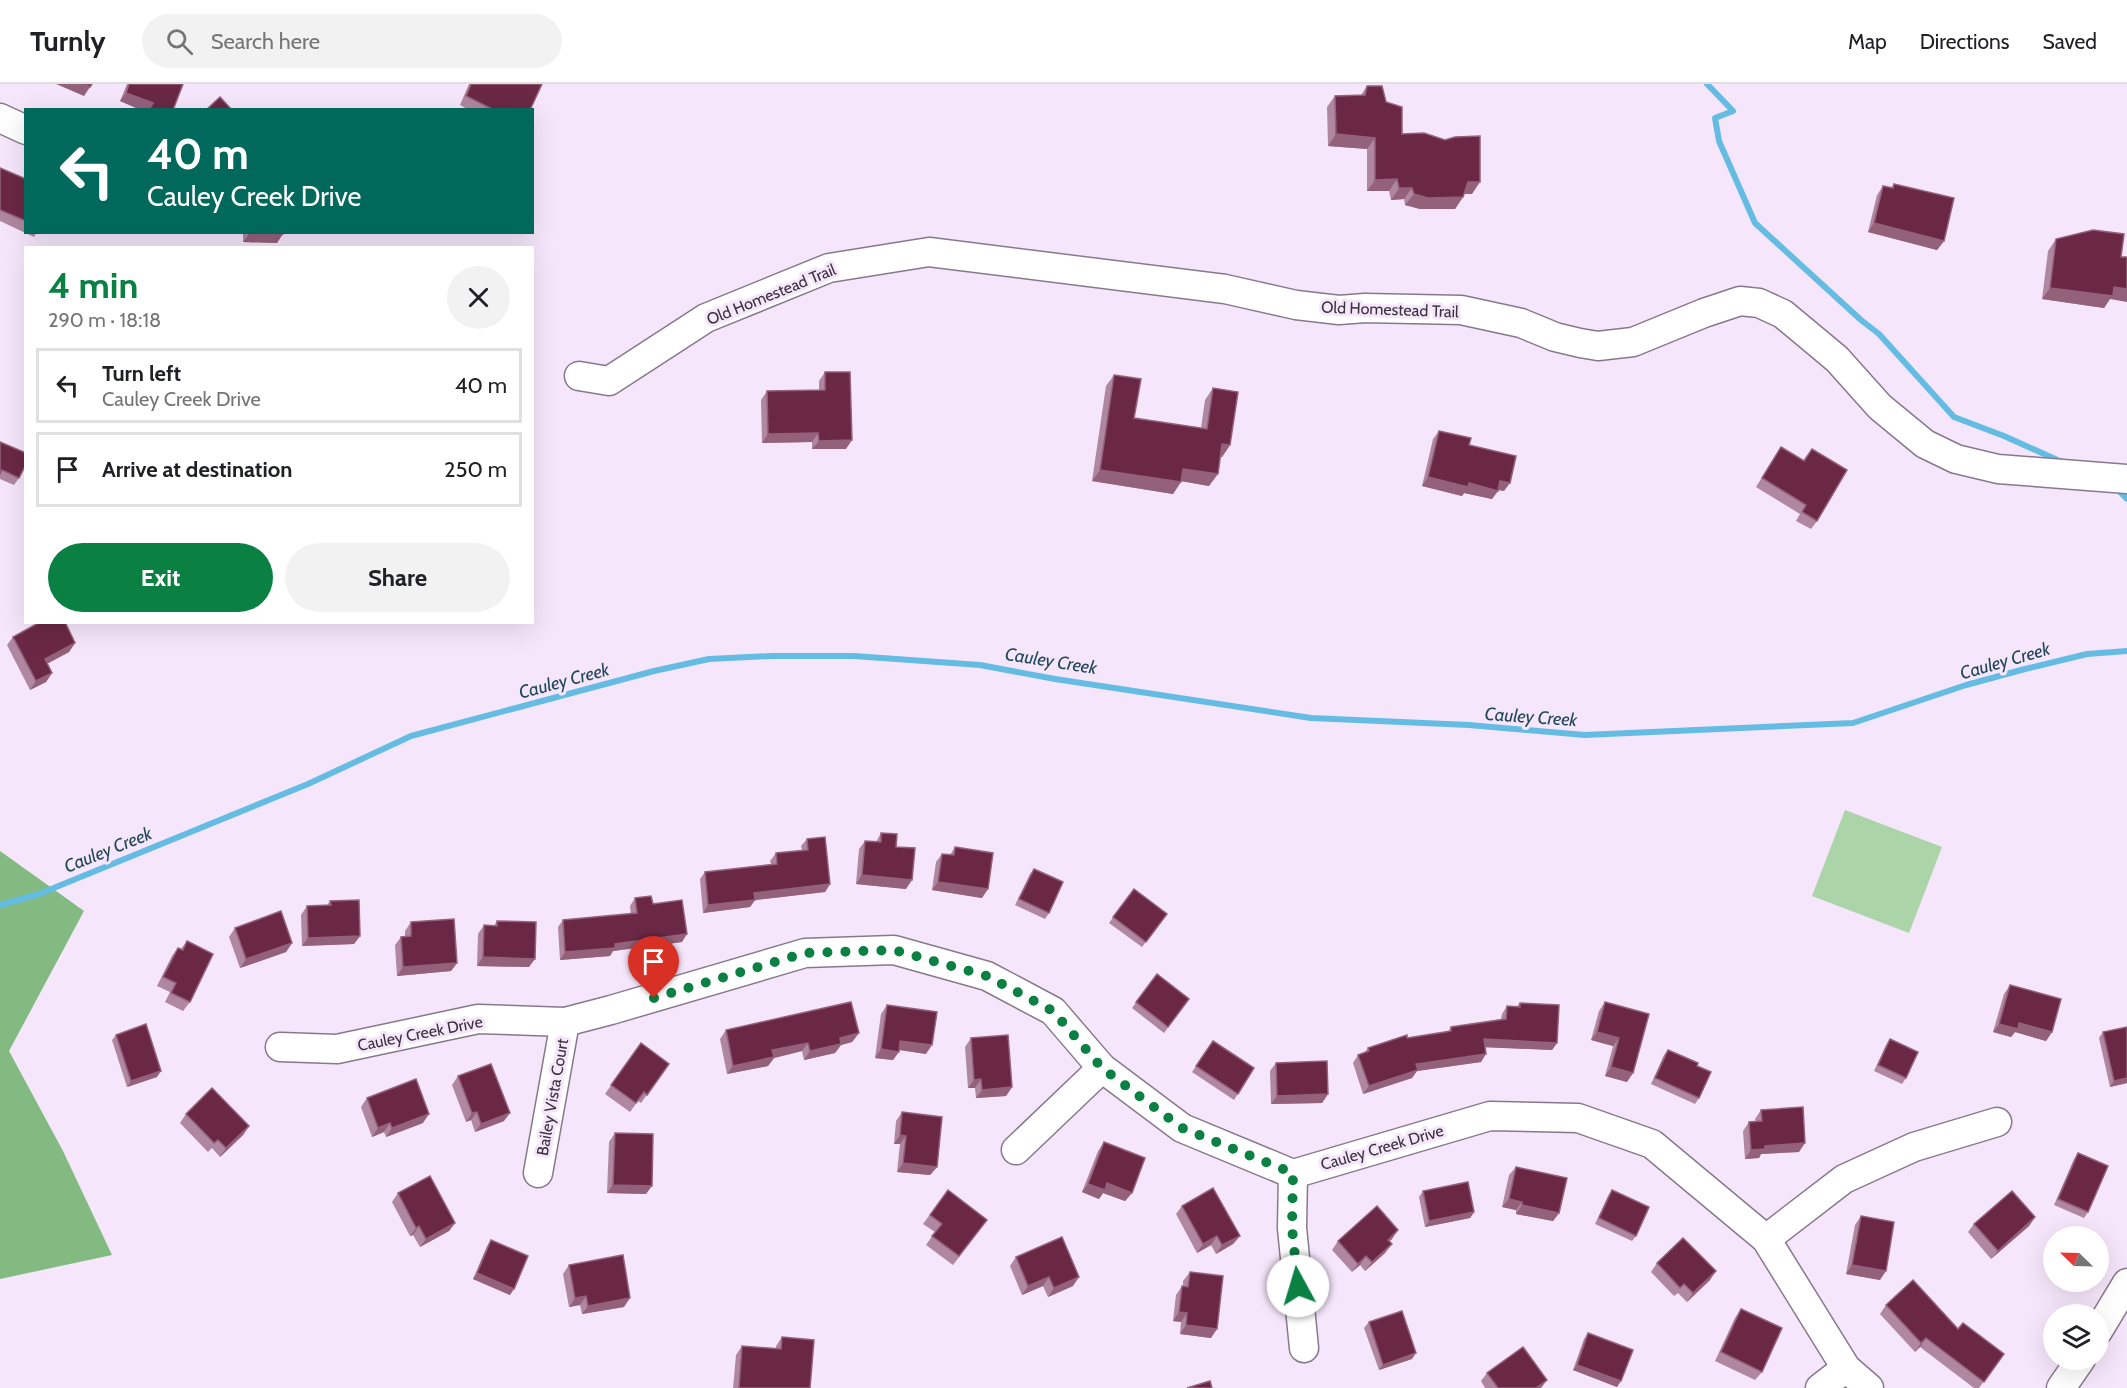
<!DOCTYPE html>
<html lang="en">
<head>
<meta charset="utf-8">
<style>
  :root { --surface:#fff; --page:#f2f2f2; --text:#202124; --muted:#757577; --line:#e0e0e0; --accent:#0b8043 }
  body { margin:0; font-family:Cabin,sans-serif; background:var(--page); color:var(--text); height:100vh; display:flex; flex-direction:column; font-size:22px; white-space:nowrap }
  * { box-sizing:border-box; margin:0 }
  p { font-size:20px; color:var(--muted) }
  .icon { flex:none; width:33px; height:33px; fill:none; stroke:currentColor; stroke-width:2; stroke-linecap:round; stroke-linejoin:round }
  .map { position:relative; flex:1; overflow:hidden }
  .panel { position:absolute; left:24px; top:162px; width:510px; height:378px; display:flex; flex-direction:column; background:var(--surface); border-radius:0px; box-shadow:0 6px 24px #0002 }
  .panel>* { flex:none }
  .hud { position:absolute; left:24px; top:24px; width:510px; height:126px; border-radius:0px; box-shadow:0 6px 24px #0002; background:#00695c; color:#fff; overflow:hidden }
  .needle { width:39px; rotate:293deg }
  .tools { position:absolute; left:2043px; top:1142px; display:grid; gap:12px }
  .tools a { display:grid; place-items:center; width:66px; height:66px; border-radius:50%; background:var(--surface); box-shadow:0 6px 24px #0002; font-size:30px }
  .pin { position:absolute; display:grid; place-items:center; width:51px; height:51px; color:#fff; margin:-62px -26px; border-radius:50% 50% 50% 0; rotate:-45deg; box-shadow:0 0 6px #0007 }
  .pin .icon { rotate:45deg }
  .me { position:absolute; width:66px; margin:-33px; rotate:354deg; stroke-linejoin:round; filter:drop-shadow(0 0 4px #0008) }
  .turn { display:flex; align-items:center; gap:21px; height:126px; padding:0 24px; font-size:27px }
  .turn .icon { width:78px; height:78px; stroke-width:2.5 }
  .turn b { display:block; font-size:42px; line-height:51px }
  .round { display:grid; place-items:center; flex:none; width:63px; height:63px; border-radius:32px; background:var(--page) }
  .overview { display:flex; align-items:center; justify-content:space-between; height:102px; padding:0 24px }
  h1 { font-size:36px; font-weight:700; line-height:45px; color:var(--accent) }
  .button { display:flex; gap:12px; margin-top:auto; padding:12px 24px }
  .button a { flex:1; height:69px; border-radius:36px; background:var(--accent); color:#fff; font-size:24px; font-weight:700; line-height:69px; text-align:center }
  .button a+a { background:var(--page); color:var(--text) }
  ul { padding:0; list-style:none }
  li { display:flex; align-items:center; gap:18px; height:75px; margin:0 12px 9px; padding:0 12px; border:3px solid var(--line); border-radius:0px }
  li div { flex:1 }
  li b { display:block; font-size:22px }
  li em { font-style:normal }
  header { display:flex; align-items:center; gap:36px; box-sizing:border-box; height:84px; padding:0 30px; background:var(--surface); border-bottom:2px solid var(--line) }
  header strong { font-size:28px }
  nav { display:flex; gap:33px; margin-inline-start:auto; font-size:21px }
  .search { width:420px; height:54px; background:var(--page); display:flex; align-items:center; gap:15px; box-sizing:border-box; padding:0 21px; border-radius:33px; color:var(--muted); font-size:22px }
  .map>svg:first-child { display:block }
</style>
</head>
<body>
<header>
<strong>Turnly</strong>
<div class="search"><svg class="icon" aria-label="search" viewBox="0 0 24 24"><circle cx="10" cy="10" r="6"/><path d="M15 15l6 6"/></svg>Search here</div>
<nav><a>Map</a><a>Directions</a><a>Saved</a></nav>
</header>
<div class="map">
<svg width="2127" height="1304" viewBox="0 0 2127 1304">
  <rect width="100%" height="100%" fill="#f6e6fb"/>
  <polygon fill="#abd4a9" points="1845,726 1942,763 1909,849 1812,812"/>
  <polygon fill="#82ba81" points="0,767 84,827 9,967 63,1067 112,1171 0,1195"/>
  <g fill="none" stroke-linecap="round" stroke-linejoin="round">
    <g stroke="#65bce3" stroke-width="6">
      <polyline points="1707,0 1733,27 1715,34 1719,57 1755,139 1861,236 1879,250 1954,333 2004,352 2062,378"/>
      <polyline points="2117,405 2127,415"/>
      <polyline points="0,821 39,810 308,700 411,652 654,587 709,575 771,572 854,572 980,581 1055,595 1311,634 1469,641 1585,651 1853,639 1966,601 2025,585 2087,570 2127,567"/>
    </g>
    <defs>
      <g id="minor">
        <polyline points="0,34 26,46"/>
        <polyline points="579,292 609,297 706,234 829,184 929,168 1225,205 1296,221 1339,226 1365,224 1461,226 1521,239 1555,253 1580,259 1598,262 1633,258 1704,229 1740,217 1759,219 1783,230 1837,275 1880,323 1925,360 1956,375 1998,385 2127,395"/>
        <polyline points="280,963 337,965 478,935 565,938 611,926 805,869 894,866 987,892 1053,927 1102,984 1182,1044 1293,1090 1490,1032 1578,1034 1652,1060 1766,1155 1846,1284 1869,1304"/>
        <polyline points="1016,1066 1102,984"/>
        <polyline points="538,1089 565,938"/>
        <polyline points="1293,1090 1292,1144 1304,1264"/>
        <polyline points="1766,1155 1844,1095 1914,1063 1997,1038"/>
        <polyline points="2098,1247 2127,1199"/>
        <polyline points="1820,1304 1846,1284"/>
        <polyline points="2061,1304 2081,1275"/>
      </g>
    </defs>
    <use href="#minor" stroke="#87798c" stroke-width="31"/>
    <use href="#minor" stroke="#fff" stroke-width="28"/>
  </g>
  <g fill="#b087a0">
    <polygon points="127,0 183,0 173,26 141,26 120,17"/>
    <polygon points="469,0 542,0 530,26 469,26 460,21"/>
    <polygon points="1367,2 1386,18 1402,50 1472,110 1464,110 1463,113 1455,125 1420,125 1405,121 1404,115 1391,116 1389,107 1367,107 1367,65 1328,62 1327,23 1335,12 1361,11"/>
    <polygon points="0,84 26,95 26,148 37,148 34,153 0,137"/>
    <polygon points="1894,100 1944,157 1937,166 1868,148 1877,111 1883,102 1891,104"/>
    <polygon points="243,148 283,148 277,159 243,158"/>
    <polygon points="2056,155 2110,215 2104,224 2042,215 2048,167"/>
    <polygon points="825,288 846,365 812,365 812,358 762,359 761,316 767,307 819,306 819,297"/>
    <polygon points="1114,291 1134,334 1201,344 1205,316 1213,304 1230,361 1222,373 1220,373 1209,402 1181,397 1173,410 1092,397 1106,302"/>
    <polygon points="1439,347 1469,361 1504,407 1498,406 1492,415 1464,409 1462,412 1422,402 1433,355"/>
    <polygon points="0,358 19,394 14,401 0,395"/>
    <polygon points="1781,363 1804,376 1812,365 1817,437 1811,445 1796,437 1800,430 1756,403"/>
    <polygon points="13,553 75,559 69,568 47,580 52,589 46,598 30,606 7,561"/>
    <polygon points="881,749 896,763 906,805 856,800 859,765 865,757 876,758"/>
    <polygon points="807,755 830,800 825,808 755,816 750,823 703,829 700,795 705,788 771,780 770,777 776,769 802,766 801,762"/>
    <polygon points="955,763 982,814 932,806 936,778 942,770 950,771"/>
    <polygon points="1034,785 1049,829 1045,835 1015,821 1030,790"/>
    <polygon points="1134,805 1167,830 1142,863 1109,839"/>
    <polygon points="635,814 653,820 682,858 613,867 610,872 560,876 558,843 563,836 631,830 630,822"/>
    <polygon points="330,817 360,852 354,860 302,862 301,831 307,822 327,821"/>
    <polygon points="497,837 529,883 477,882 478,850 484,841 494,842"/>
    <polygon points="411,838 457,879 451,887 397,892 395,861 401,853 405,852 405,847"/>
    <polygon points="235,844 292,859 286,868 240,884 229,853"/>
    <polygon points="187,857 190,918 183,927 165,918 170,908 157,902 172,872 178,864 181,865"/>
    <polygon points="1157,890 1189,915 1164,949 1132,924"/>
    <polygon points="2010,901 2052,948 2046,957 2015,948 2011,953 1993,948 2004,910"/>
    <polygon points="1605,918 1649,930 1627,998 1605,992 1613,962 1591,956 1599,927"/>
    <polygon points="1520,919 1557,959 1552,966 1485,963 1481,978 1417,987 1412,994 1363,1010 1353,979 1358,971 1364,969 1368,964 1407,954 1448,948 1451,943 1501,935 1502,930 1507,922 1517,922"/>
    <polygon points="887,921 926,970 899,966 893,976 875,974 881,930"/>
    <polygon points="2127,943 2127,999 2110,1003 2099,954 2103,948"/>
    <polygon points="726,946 859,949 852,958 841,961 835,969 804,976 802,967 774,974 768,982 727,990 720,955"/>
    <polygon points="116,951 157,993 127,1003 112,956"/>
    <polygon points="971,954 1012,1003 1006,1012 976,1014 975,1004 968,1004 965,963"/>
    <polygon points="1890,955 1906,994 1902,1000 1874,987 1886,961"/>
    <polygon points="1213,957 1254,984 1234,1016 1192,988"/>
    <polygon points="641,959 669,980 641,1019 638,1017 630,1028 605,1010"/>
    <polygon points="1668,966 1697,982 1699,1014 1695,1020 1651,1000 1664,971"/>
    <polygon points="1276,979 1328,1010 1322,1019 1271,1020 1270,987"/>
    <polygon points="458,992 504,1037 475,1048 471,1036 466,1038 452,1001"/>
    <polygon points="367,1014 423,1039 386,1053 384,1048 372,1053 361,1023"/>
    <polygon points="1761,1026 1799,1068 1761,1070 1759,1074 1745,1075 1743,1047 1749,1038 1756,1037 1755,1035"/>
    <polygon points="902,1028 937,1083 930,1091 897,1088 900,1060 894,1060 896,1037"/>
    <polygon points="186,1030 249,1042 243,1051 220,1073 212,1064 208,1068 180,1039"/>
    <polygon points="615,1049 646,1110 607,1109 609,1058"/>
    <polygon points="1104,1058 1132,1109 1125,1117 1103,1109 1099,1115 1082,1108 1098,1067"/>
    <polygon points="2078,1069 2088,1128 2084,1134 2054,1121 2074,1075"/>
    <polygon points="1516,1083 1559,1129 1553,1137 1516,1130 1516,1126 1502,1123 1509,1091"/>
    <polygon points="948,1106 981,1144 953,1181 926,1161 935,1148 923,1140"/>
    <polygon points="1612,1106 1636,1152 1632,1157 1595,1140 1608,1112"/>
    <polygon points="1423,1107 1474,1128 1470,1134 1425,1143 1419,1113"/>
    <polygon points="398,1109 455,1139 449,1147 420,1163 413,1151 410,1152 392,1118"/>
    <polygon points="1182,1122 1240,1152 1233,1160 1216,1170 1211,1161 1197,1169 1176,1130"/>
    <polygon points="1861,1132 1880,1196 1846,1190 1855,1141"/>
    <polygon points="2035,1133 2029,1142 1991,1175 1968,1148 1974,1140"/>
    <polygon points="1392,1155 1389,1157 1385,1169 1365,1187 1360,1181 1352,1188 1332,1166 1338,1157"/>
    <polygon points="491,1156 510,1211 473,1195 487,1162"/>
    <polygon points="1016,1173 1073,1202 1048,1213 1043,1202 1022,1211 1010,1182"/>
    <polygon points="1657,1179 1710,1196 1687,1218 1678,1209 1674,1212 1651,1188"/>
    <polygon points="569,1181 624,1223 582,1230 580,1221 569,1223 563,1190"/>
    <polygon points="1190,1188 1211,1254 1180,1250 1181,1238 1173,1237 1176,1211 1182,1202 1183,1202 1183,1197"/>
    <polygon points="1886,1221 2004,1270 1979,1304 1974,1304 1920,1263 1915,1268 1880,1230"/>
    <polygon points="1741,1225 1762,1288 1755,1296 1715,1277 1735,1234"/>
    <polygon points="1369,1238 1412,1275 1379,1286 1364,1244"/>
    <polygon points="1588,1249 1617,1303 1573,1286 1584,1255"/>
    <polygon points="782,1253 810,1304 733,1304 736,1271 742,1262 776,1265 776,1262"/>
    <polygon points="1487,1289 1541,1304 1485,1304 1481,1297"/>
  </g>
  <g fill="#94617b">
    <polygon points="56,0 83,0 90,3 84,12"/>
    <polygon points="126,9 153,19 148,26 141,26 120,17"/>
    <polygon points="1336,50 1375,54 1367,65 1328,62"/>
    <polygon points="1397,95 1389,107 1367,107 1375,96"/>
    <polygon points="1468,98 1480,98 1472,110 1460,110"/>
    <polygon points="1399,104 1412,104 1404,115 1391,116"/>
    <polygon points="1414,110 1463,113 1455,125 1420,125 1405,121"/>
    <polygon points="1874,139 1944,157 1937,166 1868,148"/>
    <polygon points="249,150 283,150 277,159 243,158"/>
    <polygon points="2114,203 2127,205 2127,218 2110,215 2104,224 2042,215 2050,204"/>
    <polygon points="818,349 812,358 762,359 768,350"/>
    <polygon points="852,356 846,365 812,365 819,357"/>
    <polygon points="1222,360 1230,361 1222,373 1214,372"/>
    <polygon points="1183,385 1218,390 1209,402 1175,396"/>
    <polygon points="1100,386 1181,398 1173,410 1092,397"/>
    <polygon points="1428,393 1469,399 1498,407 1492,415 1464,409 1462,412 1422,402"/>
    <polygon points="1500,397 1510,399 1504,407 1494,405"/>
    <polygon points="75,559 69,568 39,584 45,575"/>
    <polygon points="52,589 46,598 30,606 36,597"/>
    <polygon points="862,791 912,796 906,805 856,800"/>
    <polygon points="938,798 988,805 982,814 932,806"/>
    <polygon points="830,800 825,808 755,816 750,823 703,829 708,821 754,809"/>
    <polygon points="687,850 682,858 613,867 610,872 560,876 565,868 615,860"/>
    <polygon points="360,852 354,860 302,862 308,854"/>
    <polygon points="292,859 286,868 240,884 246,875"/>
    <polygon points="483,873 535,875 529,883 477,882"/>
    <polygon points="457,879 451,887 397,892 403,883"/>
    <polygon points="2019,939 2052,948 2046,957 2015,948 2011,953 1993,948 1999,940"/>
    <polygon points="1597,948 1619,954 1613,962 1591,956"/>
    <polygon points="859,949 852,958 841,961 835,969 804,976 810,967 840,954"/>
    <polygon points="1484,955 1557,959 1552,966 1479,963"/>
    <polygon points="900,957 932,961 926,970 894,965"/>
    <polygon points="808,959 802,967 774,974 768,982 727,990 733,982 772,966"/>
    <polygon points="881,965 899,968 893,976 875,974"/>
    <polygon points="1486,970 1481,978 1417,987 1412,994 1363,1010 1369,1002 1416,980"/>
    <polygon points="1611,983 1633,989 1627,998 1605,992"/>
    <polygon points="161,987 157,993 127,1003 131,997"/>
    <polygon points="2127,994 2127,999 2110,1003 2114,997"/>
    <polygon points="981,995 975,1004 968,1004 974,996"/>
    <polygon points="1012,1003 1006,1012 976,1014 982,1006"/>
    <polygon points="1328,1010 1322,1019 1271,1020 1277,1012"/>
    <polygon points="477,1028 471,1036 466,1038 472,1029"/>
    <polygon points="510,1029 504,1037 475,1048 481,1040"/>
    <polygon points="429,1030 423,1039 386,1053 392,1044"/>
    <polygon points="390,1039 384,1048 372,1053 378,1044"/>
    <polygon points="249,1042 243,1051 220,1073 226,1064"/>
    <polygon points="900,1051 906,1052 900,1060 894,1060"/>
    <polygon points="1805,1059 1799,1068 1761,1070 1759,1074 1745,1075 1751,1066 1765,1062"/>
    <polygon points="903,1079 937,1083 930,1091 897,1088"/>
    <polygon points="1107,1099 1132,1109 1125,1117 1103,1109 1099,1115 1082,1108 1088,1100"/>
    <polygon points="613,1101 652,1102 646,1110 607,1109"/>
    <polygon points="1509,1115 1522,1118 1516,1126 1502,1123"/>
    <polygon points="1522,1121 1559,1129 1553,1137 1516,1130"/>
    <polygon points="1474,1128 1470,1134 1425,1143 1429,1137"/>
    <polygon points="2035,1133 2029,1142 1991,1175 1998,1167"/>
    <polygon points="455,1139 449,1147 420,1163 426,1155"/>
    <polygon points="419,1142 413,1151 410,1152 416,1144"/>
    <polygon points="1398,1146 1392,1155 1382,1164 1388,1156"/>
    <polygon points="1217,1152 1211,1161 1197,1169 1203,1160"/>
    <polygon points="1240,1152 1233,1160 1216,1170 1222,1161"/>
    <polygon points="1392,1160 1385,1169 1365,1187 1372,1178"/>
    <polygon points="1366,1172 1360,1181 1352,1188 1358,1180"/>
    <polygon points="1852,1181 1886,1187 1880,1196 1846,1190"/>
    <polygon points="1716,1187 1710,1196 1687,1218 1693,1209"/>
    <polygon points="477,1189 514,1205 510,1211 473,1195"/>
    <polygon points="1049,1193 1043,1202 1022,1211 1028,1202"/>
    <polygon points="1079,1193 1073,1202 1048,1213 1054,1204"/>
    <polygon points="586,1212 580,1221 569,1223 575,1214"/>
    <polygon points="630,1214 624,1223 582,1230 588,1222"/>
    <polygon points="1179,1228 1187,1229 1181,1238 1173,1237"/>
    <polygon points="1186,1241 1217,1245 1211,1254 1180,1250"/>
    <polygon points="1926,1254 1920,1263 1915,1268 1921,1259"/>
    <polygon points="1416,1269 1412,1275 1379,1286 1383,1281"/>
    <polygon points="1577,1281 1621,1297 1617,1303 1573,1286"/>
    <polygon points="1547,1296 1541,1304 1536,1304"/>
  </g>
  <g fill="#6a2844" stroke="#94617b" stroke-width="1.5">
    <polygon points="83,0 92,0 90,3"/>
    <polygon points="129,0 183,0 173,26 153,26 150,24 153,19 126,9"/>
    <polygon points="471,0 542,0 530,26 494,26 466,12"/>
    <polygon points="1367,2 1382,2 1386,18 1402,23 1402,50 1424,49 1445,56 1455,53 1480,52 1480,98 1468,98 1463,113 1428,114 1414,110 1412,104 1399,104 1397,95 1375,96 1375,54 1336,50 1335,12 1365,11"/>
    <polygon points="220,13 232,26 206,26"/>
    <polygon points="0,84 26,95 26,137 0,126"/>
    <polygon points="1894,100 1954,114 1944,157 1874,139 1883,102 1893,104"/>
    <polygon points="2093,146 2124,150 2121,173 2127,173 2127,205 2114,203 2113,212 2050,204 2056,155"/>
    <rect x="249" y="148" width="34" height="2"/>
    <polygon points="825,288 850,288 852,356 819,357 818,349 768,350 767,307 825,306"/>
    <polygon points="1114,291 1141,295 1134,334 1207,345 1213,304 1238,308 1230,361 1222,360 1218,390 1183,385 1181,398 1100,386"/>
    <polygon points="1439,347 1471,354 1469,361 1516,372 1510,399 1500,397 1498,407 1469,399 1468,403 1428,393"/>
    <polygon points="0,358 26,369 26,380 19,394 2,386 0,390"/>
    <polygon points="1781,363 1804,377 1812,365 1847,386 1817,437 1802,428 1806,421 1762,394"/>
    <polygon points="40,538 65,538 75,559 45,575 52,589 36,597 13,553"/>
    <polygon points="881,749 897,750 896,763 915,764 912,796 862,791 865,757 881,758"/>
    <polygon points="825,753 830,800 754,809 755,816 708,821 705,788 777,780 776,769 808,766 807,755"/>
    <polygon points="955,763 993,769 988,805 938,798 942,770 954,771"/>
    <polygon points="1034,785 1063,798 1049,829 1019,815"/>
    <polygon points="1134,805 1167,830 1146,858 1113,833"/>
    <polygon points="651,812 653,820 682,816 687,850 615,860 615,864 565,868 563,836 637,829 635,814"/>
    <polygon points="359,816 360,852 308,854 307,822 331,821 330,817"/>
    <polygon points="281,827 292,859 246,875 235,844"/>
    <polygon points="454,835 457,879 403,883 401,853 411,852 411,838"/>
    <polygon points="497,837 536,838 535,875 483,873 484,841 497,842"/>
    <polygon points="187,857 213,870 190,918 171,909 176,899 163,893 178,864 183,866"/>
    <polygon points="1157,890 1189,915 1168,943 1136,918"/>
    <polygon points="2010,901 2061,915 2052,948 2019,939 2018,945 1999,940"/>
    <polygon points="851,918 859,949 840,954 841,960 810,967 808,959 772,966 774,973 733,982 726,946"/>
    <polygon points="1605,918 1649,930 1633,989 1611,983 1619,954 1597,948"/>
    <polygon points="1520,919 1559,921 1557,959 1484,955 1486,970 1416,980 1418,986 1369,1002 1358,971 1369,967 1368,964 1407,951 1407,954 1451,947 1451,943 1506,935 1507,922 1520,923"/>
    <polygon points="887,921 937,928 932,961 900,957 899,968 881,965"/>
    <polygon points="146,940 161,987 131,997 116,951"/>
    <polygon points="2127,943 2127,994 2114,997 2103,948"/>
    <polygon points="1008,951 1012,1003 982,1006 981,995 974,996 971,954"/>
    <polygon points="1890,955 1918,968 1906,994 1878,981"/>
    <polygon points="1213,957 1254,984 1238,1010 1196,982"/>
    <polygon points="641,959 669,980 647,1011 644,1008 636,1019 611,1001"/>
    <polygon points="1668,966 1698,979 1697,982 1711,988 1699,1014 1655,994"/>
    <polygon points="1327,977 1328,1010 1277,1012 1276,979"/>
    <polygon points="491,980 510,1029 481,1040 477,1028 472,1029 458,992"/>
    <polygon points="416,995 429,1030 392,1044 390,1039 378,1044 367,1014"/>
    <polygon points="212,1004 249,1042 226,1064 218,1056 214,1059 186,1030"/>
    <polygon points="1803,1023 1805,1059 1765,1062 1765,1065 1751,1066 1749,1038 1762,1037 1761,1026"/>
    <polygon points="902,1028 942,1033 937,1083 903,1079 906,1052 900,1051"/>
    <polygon points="615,1049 653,1050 652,1102 613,1101"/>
    <polygon points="1104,1058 1145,1074 1132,1109 1107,1099 1105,1106 1088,1100"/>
    <polygon points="2078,1069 2108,1082 2088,1128 2058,1115"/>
    <polygon points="1516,1083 1567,1094 1559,1129 1522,1121 1522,1118 1509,1115"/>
    <polygon points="430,1092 455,1139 426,1155 419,1142 416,1144 398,1109"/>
    <polygon points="1468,1098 1474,1128 1429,1137 1423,1107"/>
    <polygon points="1213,1104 1240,1152 1222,1161 1217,1152 1203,1160 1182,1122"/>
    <polygon points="948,1106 987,1136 959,1172 932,1152 942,1140 930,1131"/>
    <polygon points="1612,1106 1649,1123 1636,1152 1599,1134"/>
    <polygon points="2012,1107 2035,1133 1998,1167 1974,1140"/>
    <polygon points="1377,1122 1398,1146 1388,1156 1392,1160 1372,1178 1366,1172 1358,1180 1338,1157"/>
    <polygon points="1861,1132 1894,1138 1886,1187 1852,1181"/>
    <polygon points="1062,1153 1079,1193 1054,1204 1049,1193 1028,1202 1016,1173"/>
    <polygon points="1683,1154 1716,1187 1693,1209 1684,1200 1680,1204 1657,1179"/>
    <polygon points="491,1156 528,1172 514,1205 477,1189"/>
    <polygon points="623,1171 630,1214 588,1222 586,1212 575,1214 569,1181"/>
    <polygon points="1190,1188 1223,1192 1217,1245 1186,1241 1187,1229 1179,1228 1182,1202 1188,1203"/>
    <polygon points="1913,1196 1958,1245 1963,1239 2004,1270 1984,1298 1926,1254 1921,1259 1886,1221"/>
    <polygon points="1741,1225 1782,1244 1762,1288 1721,1268"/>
    <polygon points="1402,1227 1416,1269 1383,1281 1369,1238"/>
    <polygon points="1588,1249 1633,1266 1621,1297 1577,1281"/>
    <polygon points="782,1253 814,1256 810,1304 739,1304 742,1262 781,1265"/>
    <polygon points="1523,1263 1547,1296 1536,1304 1498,1304 1487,1289"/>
    <polygon points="1210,1297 1212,1304 1187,1304"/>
  </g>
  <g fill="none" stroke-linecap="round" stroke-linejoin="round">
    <polyline stroke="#0b8043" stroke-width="10" stroke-dasharray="0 18" points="654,914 805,869 894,866 987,892 1053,927 1102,984 1182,1044 1293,1089 1292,1144 1298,1202"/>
  </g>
  <g text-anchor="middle" stroke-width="6" stroke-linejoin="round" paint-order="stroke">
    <g font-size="16" fill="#38323a" stroke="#f6e6fb">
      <text transform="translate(771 210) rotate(-22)" y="6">Old Homestead Trail</text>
      <text transform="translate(1390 225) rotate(2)" y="6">Old Homestead Trail</text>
      <text transform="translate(420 949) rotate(-11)" y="6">Cauley Creek Drive</text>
      <text transform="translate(552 1013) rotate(-80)" y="6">Bailey Vista Court</text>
      <text transform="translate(1382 1063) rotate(-16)" y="6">Cauley Creek Drive</text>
    </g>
    <g font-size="18" font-style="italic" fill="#204758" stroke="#f6e6fb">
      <text transform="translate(1051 577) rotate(9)" y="6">Cauley Creek</text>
      <text transform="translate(2005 577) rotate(-16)" y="6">Cauley Creek</text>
      <text transform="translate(564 597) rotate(-15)" y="6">Cauley Creek</text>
      <text transform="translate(1531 633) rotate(4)" y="6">Cauley Creek</text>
      <text transform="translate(108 766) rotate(-22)" y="6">Cauley Creek</text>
    </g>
  </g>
</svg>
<div class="tools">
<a><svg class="needle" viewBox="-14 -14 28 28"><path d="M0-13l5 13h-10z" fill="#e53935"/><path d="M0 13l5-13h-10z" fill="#757577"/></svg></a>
<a><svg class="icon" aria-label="layers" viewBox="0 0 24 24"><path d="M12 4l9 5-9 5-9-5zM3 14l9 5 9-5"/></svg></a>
</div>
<div class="pin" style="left:654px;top:914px;background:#d93025"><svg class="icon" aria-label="arrive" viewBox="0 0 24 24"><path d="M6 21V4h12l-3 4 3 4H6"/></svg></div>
<svg class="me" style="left:1298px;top:1202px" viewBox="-20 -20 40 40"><circle r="19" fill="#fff"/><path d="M0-13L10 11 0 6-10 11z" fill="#0b8043"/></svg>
<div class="hud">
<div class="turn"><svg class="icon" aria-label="left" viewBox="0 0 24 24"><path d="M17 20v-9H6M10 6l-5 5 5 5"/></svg><div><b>40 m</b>Cauley Creek Drive</div></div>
</div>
<section class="panel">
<div class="overview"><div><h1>4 min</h1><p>290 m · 18:18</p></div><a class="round"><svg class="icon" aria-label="close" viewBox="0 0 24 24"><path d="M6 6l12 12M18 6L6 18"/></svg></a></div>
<ul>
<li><svg class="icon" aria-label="left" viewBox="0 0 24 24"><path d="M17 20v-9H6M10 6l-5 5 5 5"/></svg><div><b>Turn left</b><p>Cauley Creek Drive</p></div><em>40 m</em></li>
<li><svg class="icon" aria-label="arrive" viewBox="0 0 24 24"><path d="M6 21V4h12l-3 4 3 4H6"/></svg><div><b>Arrive at destination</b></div><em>250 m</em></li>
</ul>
<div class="button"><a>Exit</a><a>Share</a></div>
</section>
</div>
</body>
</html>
